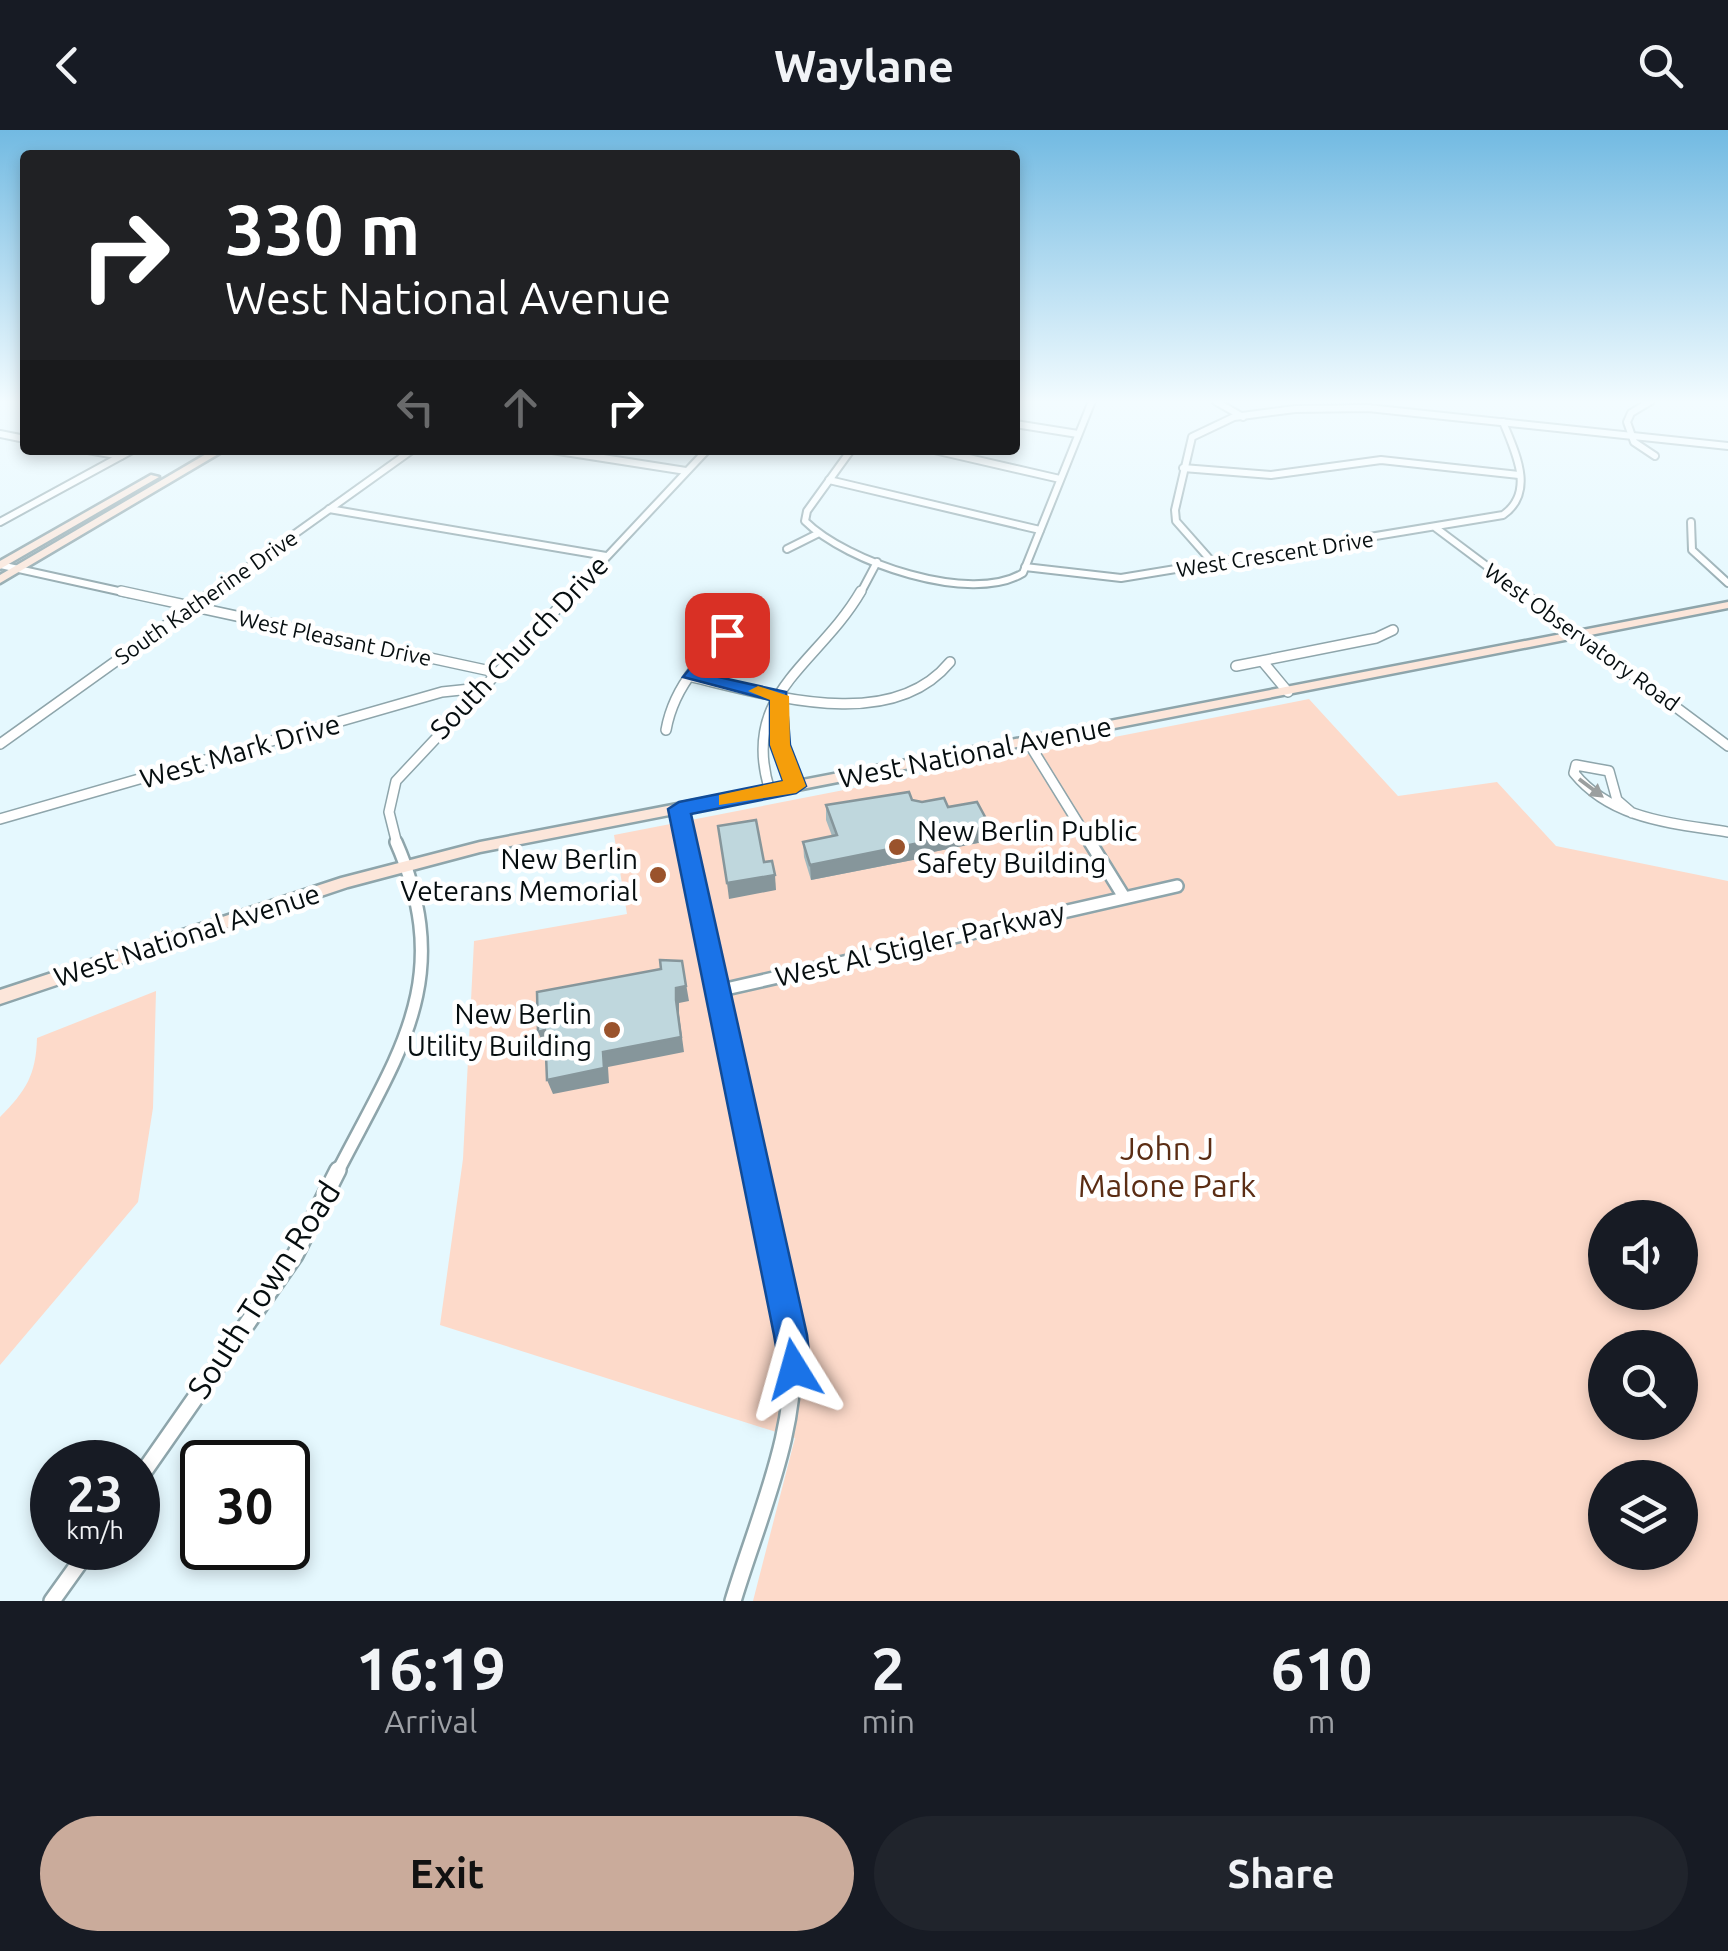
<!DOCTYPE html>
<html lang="en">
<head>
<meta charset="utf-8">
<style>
  :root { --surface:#171b24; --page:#20242c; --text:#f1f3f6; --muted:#9ea1a6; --accent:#caab9b }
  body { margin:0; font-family:Ubuntu,sans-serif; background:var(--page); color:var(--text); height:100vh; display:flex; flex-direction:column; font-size:38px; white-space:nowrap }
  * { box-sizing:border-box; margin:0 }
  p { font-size:32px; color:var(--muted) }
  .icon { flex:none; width:55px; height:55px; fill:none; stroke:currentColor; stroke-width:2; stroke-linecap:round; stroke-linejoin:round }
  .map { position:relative; height:1471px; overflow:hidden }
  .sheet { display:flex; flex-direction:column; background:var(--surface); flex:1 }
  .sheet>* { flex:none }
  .hud { position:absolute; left:20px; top:20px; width:1000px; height:305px; border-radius:10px; box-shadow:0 5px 15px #0003; background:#202124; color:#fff; overflow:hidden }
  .controls { position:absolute; left:1588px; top:1070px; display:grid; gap:20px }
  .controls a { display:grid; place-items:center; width:110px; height:110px; border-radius:50%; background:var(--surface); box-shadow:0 5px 15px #0003; font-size:50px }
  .speed { position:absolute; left:30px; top:1310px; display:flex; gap:20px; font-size:50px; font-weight:700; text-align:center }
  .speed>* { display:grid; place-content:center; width:130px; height:130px; border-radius:50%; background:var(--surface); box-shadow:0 5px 15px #0003; line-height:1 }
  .speed small { font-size:25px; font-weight:400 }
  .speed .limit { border:5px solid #111; border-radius:15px; background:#fff; color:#111 }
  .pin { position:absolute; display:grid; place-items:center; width:85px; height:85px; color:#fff; margin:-42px; border-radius:20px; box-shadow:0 5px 15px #0006 }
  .me { position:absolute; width:110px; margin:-55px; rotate:352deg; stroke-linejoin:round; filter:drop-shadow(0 0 8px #0008) }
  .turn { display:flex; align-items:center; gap:35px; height:210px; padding:0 40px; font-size:45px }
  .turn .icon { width:130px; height:130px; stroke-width:2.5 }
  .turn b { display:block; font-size:70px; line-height:85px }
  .lanes { display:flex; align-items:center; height:95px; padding:0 40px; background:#0003; justify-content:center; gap:50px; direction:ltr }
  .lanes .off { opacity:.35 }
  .eta { display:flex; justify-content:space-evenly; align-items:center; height:170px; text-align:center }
  .eta b { font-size:60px; font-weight:700; line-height:70px }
  .action { display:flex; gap:20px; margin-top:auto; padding:20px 40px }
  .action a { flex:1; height:115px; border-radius:60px; background:var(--accent); color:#111; font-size:40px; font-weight:700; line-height:115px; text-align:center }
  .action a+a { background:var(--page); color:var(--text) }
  header { display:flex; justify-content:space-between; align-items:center; height:130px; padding:0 40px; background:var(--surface); font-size:45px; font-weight:700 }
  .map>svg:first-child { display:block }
</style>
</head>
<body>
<header><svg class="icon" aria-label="back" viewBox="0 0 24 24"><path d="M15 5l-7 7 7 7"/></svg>Waylane<svg class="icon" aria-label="search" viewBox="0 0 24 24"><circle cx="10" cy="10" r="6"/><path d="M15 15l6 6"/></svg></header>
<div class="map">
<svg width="1728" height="1471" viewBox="0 0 1728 1471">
  <rect width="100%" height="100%" fill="#e5f8fe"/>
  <g fill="#fddaca" fill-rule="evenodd">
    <path d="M 1309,569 L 1398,666 L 1497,652 L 1556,716 L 1728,751 L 1728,1471 L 753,1471 L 795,1308 L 440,1195 L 463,1029 L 474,811 L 627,784 L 614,705 ZM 1605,1088 L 1680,1088 L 1680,1162 L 1605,1162 ZM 1605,1218 L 1680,1218 L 1680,1292 L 1605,1292 ZM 1605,1348 L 1680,1348 L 1680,1422 L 1605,1422 Z"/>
    <path d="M 156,861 L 153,978 L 138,1072 L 0,1235 L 0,987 C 26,961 36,945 37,908 Z"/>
  </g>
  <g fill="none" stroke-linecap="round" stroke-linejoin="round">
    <defs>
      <g id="street-far3">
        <polyline points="1215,271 1243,287"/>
        <polyline points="1651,271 1631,283 1627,292 1634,312 1655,326"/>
        <polyline points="1015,294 1078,304"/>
        <polyline points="0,304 25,309"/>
        <polyline points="88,320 121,326"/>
        <polyline points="552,320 686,341"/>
        <path d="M 851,320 L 807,381 L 805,391 C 846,432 971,475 1023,443 L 1092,271"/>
        <polyline points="934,320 1060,349"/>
        <polyline points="1183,338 1271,345 1381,330 1519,345"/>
        <polyline points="829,350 1040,400"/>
        <polyline points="329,379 606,426"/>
        <polyline points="0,392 132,320"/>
        <polyline points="1691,392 1692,420 1728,453"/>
        <polyline points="1436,398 1524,464"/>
        <polyline points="787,419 817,404"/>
        <polyline points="1214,434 1176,391 1175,380 1192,307 1234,287 1295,279 1368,278 1728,316"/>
        <polyline points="0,435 132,464"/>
        <path d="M 1025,437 L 1121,448 L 1503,385 C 1536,362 1515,322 1503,292"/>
        <polyline points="211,464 412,320"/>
        <polyline points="572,464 707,320"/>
        <polyline points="860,464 877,432"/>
      </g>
      <g id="street-far2">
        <polyline points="121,461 495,542"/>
        <polyline points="1520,461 1728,616"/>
        <polyline points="1263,532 1288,562"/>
        <polyline points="1236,536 1376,508 1393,500"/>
        <path d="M 692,547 C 770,565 891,604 950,532"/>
        <polyline points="779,567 780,615 796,656"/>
        <path d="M 666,600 C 674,555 707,519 744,494"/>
        <polyline points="1028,612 1091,714"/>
        <polyline points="0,614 214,461"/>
        <path d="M 770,661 C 739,563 818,535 861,461"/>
        <polyline points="679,679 687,714"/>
        <path d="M 1632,683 L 1617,670 L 1609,641 L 1576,635 L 1574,643 C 1612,690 1673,693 1728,702"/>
        <polyline points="0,689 442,562 480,558"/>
        <polyline points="397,714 389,682 396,651 574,461"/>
      </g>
      <g id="street-far1">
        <polyline points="686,712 756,1043"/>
        <polyline points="1090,712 1124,767"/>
        <polyline points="717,861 1177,756"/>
        <path d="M 337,1043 C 399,922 456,849 396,712"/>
      </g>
      <g id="street">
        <polyline points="138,1350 295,1125 338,1040"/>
        <polyline points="52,1471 90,1418"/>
        <path d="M 733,1471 C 758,1387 802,1294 791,1204 C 784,1150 767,1094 756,1040"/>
      </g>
      <g id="secondary">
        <polygon points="213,320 225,320 0,453 0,445"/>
        <polygon points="151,345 159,347 0,439 0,431"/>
        <polygon points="1728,472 1728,478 480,722 348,757 0,874 0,860 341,748 480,712"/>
      </g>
    </defs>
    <use href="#street-far3" stroke="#8ea5ab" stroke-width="10"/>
    <use href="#street-far2" stroke="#8ea5ab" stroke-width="12"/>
    <use href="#street-far1" stroke="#8ea5ab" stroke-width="16"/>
    <use href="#street" stroke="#8ea5ab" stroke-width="20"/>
    <use href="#secondary" stroke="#8ea5ab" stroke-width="5"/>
    <use href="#street-far3" stroke="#fff" stroke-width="6"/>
    <use href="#street-far2" stroke="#fff" stroke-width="9"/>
    <use href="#street-far1" stroke="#fff" stroke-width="11"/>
    <use href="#street" stroke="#fff" stroke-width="15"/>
    <use href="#secondary" fill="#fce6da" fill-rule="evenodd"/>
  </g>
  <polygon fill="#a4b9be" points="912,670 948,677 990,696 988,711 923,724 923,728 811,750 804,727 803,712 832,706 826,690 826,675"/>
  <g fill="#86969b">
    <polygon points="990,696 988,711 923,724 923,728 811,750 810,735 922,709"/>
    <polygon points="775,745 776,760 729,769 727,753"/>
    <polygon points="682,831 689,871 679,873 679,885 684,922 608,937 609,953 553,964 547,950 676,870 676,858"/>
    <polygon points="545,900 551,915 544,916 538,902"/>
  </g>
  <g fill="#bfd7dd" stroke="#86969b" stroke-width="2.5">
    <polygon points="909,662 912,670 922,672 944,668 948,677 977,672 990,696 922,709 924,712 810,735 803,712 837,705 826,675"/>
    <polygon points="756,690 764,732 772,731 775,745 727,753 718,696"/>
    <polygon points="660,830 682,831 686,856 676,858 676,870 681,907 603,922 604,938 547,950 545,900 538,902 537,862 661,839"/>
  </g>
  <defs><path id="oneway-solid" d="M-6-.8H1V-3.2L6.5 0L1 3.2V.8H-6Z" transform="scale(2.5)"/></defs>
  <use fill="#9b9f9f" href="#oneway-solid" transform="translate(1591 658) rotate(37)"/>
  <linearGradient id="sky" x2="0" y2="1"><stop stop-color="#72bae2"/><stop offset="0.57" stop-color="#f3fcff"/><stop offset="1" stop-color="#f3fcff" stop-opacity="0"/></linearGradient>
  <rect width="1728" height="477" fill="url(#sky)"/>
  <polygon fill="#1a73e8" stroke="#114b97" stroke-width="2.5" points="720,501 736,505 705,544 786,562 790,615 806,656 796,663 691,684 807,1205 811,1239 806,1251 794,1256 782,1251 774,1205 668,679 679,672 783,651 770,615 770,570 683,547"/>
  <polygon fill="#f59e0b" points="758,556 789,566 790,615 806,656 796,663 719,675 719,665 783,651 770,615 770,570 748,561"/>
  <g fill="#9a532c" stroke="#fff" stroke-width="4">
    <circle cx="897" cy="717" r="10"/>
    <circle cx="658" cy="745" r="10"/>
    <circle cx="612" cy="900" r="10"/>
  </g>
  <g text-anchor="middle" stroke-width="9" stroke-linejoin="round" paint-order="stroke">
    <g font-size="22" fill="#060e10" stroke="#fff">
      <text transform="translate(1275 424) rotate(-9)" y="8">West Crescent Drive</text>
      <text transform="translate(206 467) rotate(-35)" y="8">South Katherine Drive</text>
      <text transform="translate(1582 507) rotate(36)" y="8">West Observatory Road</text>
      <text transform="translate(335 508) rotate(12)" y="8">West Pleasant Drive</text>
    </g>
    <g font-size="28" fill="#060e10" stroke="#fff">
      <text transform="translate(519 517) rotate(-46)" y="10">South Church Drive</text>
      <text transform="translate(240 621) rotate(-16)" y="10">West Mark Drive</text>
      <text transform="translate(975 622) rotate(-11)" y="10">West National Avenue</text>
      <text transform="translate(187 805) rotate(-18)" y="10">West National Avenue</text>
      <text transform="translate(920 814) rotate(-13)" y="10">West Al Stigler Parkway</text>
    </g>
    <g font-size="28" fill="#060e10" stroke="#fff" text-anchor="end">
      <text x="917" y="711" text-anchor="start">New Berlin Public<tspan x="917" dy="32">Safety Building</tspan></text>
      <text x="638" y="739">New Berlin<tspan x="638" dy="32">Veterans Memorial</tspan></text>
      <text x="592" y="894">New Berlin<tspan x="592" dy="32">Utility Building</tspan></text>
    </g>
    <g font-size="32" fill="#5b2d14" stroke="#fff">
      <text x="1167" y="1030">John J<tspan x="1167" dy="37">Malone Park</tspan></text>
    </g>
    <g font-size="32" fill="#060e10" stroke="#fff">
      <text transform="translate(264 1160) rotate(-57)" y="11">South Town Road</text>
    </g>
  </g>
</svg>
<div class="controls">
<a><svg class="icon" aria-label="sound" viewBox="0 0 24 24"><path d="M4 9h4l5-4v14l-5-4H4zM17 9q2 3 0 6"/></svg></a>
<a><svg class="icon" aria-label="search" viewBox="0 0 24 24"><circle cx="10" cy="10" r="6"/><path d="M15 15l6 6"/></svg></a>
<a><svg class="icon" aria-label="layers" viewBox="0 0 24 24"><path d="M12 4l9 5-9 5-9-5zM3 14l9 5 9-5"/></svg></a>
</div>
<div class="speed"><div>23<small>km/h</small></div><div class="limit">30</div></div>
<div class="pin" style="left:727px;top:505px;background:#d93025"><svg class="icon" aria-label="arrive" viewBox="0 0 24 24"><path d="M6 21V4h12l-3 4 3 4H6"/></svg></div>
<svg class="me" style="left:794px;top:1239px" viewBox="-20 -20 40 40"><path d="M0-17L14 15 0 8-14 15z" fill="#1a73e8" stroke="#fff" stroke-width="4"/></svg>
<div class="hud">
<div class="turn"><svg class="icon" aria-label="right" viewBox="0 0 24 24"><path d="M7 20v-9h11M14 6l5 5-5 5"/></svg><div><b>330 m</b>West National Avenue</div></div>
<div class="lanes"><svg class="icon off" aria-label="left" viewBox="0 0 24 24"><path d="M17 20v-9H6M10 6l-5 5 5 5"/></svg><svg class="icon off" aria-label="ahead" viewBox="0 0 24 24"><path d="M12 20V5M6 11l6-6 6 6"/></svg><svg class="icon" aria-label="right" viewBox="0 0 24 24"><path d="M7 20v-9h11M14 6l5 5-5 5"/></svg></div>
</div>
</div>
<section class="sheet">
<div class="eta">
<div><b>16:19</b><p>Arrival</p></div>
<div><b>2</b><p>min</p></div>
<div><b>610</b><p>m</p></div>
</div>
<div class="action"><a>Exit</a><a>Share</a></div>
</section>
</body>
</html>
